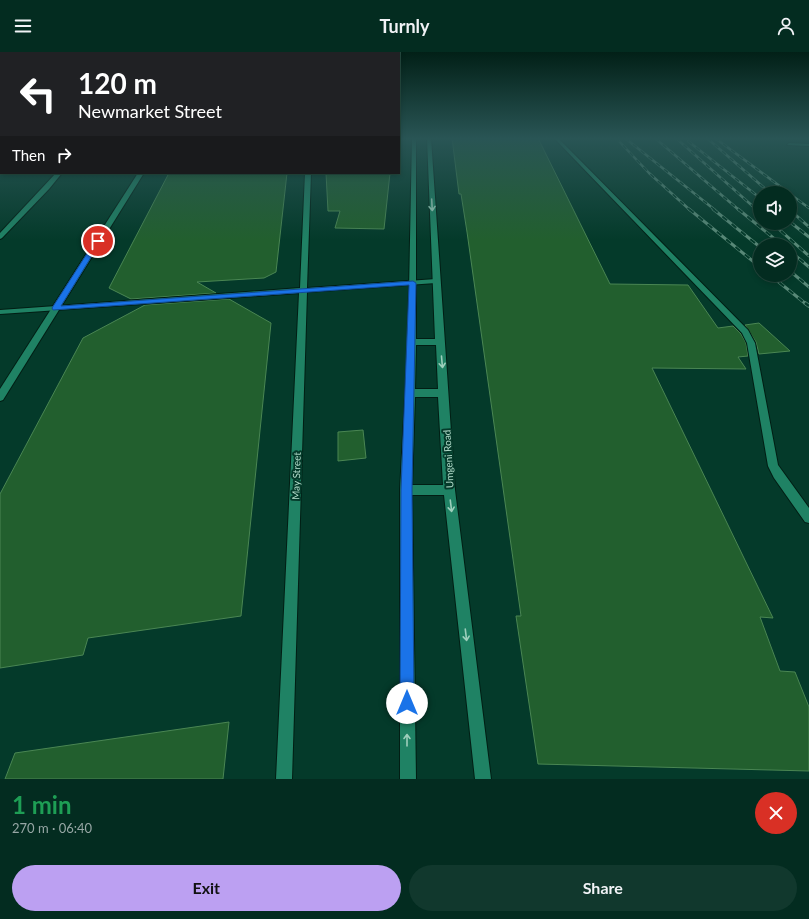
<!DOCTYPE html>
<html lang="en">
<head>
<meta charset="utf-8">
<style>
  :root { --surface:#032c20; --page:#11382d; --text:#f1f3f6; --muted:#97a7a5; --line:#24483e; --accent:#bca0f2 }
  body { margin:0; font-family:Lato,sans-serif; background:var(--page); color:var(--text); height:100vh; display:flex; flex-direction:column; font-size:15px; white-space:nowrap }
  * { box-sizing:border-box; margin:0 }
  p { font-size:13px; color:var(--muted) }
  .icon { flex:none; width:22px; height:22px; fill:none; stroke:currentColor; stroke-width:2; stroke-linecap:round; stroke-linejoin:round }
  .map { position:relative; height:727px; overflow:hidden }
  .sheet { display:flex; flex-direction:column; background:var(--surface); flex:1 }
  .sheet>* { flex:none }
  .guide { position:absolute; left:0px; top:0px; width:400px; height:122px; box-shadow:0 2px 6px #0003,0 0 0 1px var(--line); background:#202124; color:#fff; overflow:hidden }
  .buttons { position:absolute; left:753px; top:134px; display:grid; gap:8px }
  .buttons a { display:grid; place-items:center; width:44px; height:44px; border-radius:50%; background:var(--surface); box-shadow:0 2px 6px #0003,0 0 0 1px var(--line); font-size:20px }
  .pin { position:absolute; display:grid; place-items:center; width:34px; height:34px; color:#fff; margin:-17px; border:2px solid #fff; border-radius:50%; box-shadow:0 1px 4px #0007 }
  .me { position:absolute; width:44px; margin:-22px; rotate:0deg; stroke-linejoin:round; filter:drop-shadow(0 0 3px #0008) }
  .turn { display:flex; align-items:center; gap:14px; height:84px; padding:0 12px; font-size:18px }
  .turn .icon { width:52px; height:52px; stroke-width:2.5 }
  .turn b { display:block; font-size:28px; line-height:34px }
  .then { display:flex; align-items:center; height:38px; padding:0 12px; background:#0003; gap:8px; font-size:15px }
  .round { display:grid; place-items:center; flex:none; width:42px; height:42px; border-radius:21px; background:var(--page) }
  .head { display:flex; align-items:center; justify-content:space-between; height:68px; padding:0 12px }
  h1 { font-size:24px; font-weight:700; line-height:30px; color:#1e9e55 }
  .cta { display:flex; gap:8px; margin-top:auto; padding:8px 12px }
  .cta a { flex:1; height:46px; border-radius:24px; background:var(--accent); color:#111; font-size:16px; font-weight:700; line-height:46px; text-align:center }
  .cta a+a { background:var(--page); color:var(--text) }
  header { display:flex; justify-content:space-between; align-items:center; height:52px; padding:0 12px; background:var(--surface); font-size:18px; font-weight:700 }
  .map>svg:first-child { display:block }
</style>
</head>
<body>
<header><svg class="icon" aria-label="menu" viewBox="0 0 24 24"><path d="M4 6h16M4 12h16M4 18h16"/></svg>Turnly<svg class="icon" aria-label="person" viewBox="0 0 24 24"><circle cx="12" cy="8" r="4"/><path d="M4 21q1-7 8-7t8 7"/></svg></header>
<div class="map">
<svg width="809" height="727" viewBox="0 0 809 727">
  <rect width="100%" height="100%" fill="#043a2a"/>
  <g fill="#225f2e" stroke="#4a8653">
    <polygon points="452,86 538,86 610,232 688,233 718,276 733,274 741,282 746,291 748,304 738,305 746,317 652,316 773,566 760,565 780,619 795,620 809,655 809,719 538,712 516,564 521,564 467,180 461,142 459,142"/>
    <polygon points="169,121 287,121 276,220 264,226 197,230 216,241 131,247 109,236"/>
    <polygon points="326,121 390,121 384,177 335,176 340,159 328,159"/>
    <polygon points="229,247 271,271 241,564 88,586 83,603 0,616 0,442 83,286 145,253"/>
    <polygon points="759,271 790,299 759,302 756,290 745,273"/>
    <polygon points="363,378 366,406 338,409 338,380"/>
    <polygon points="229,670 223,727 5,727 15,701"/>
  </g>
  <g fill="none" stroke-linecap="round" stroke-linejoin="round">
    <defs>
      <g id="lane">
        <polygon points="554,86 558,86 748,278 755,291 778,413 809,456 809,471 805,470 774,426 768,414 747,291 742,281"/>
        <polygon points="789,91 809,92 809,94 787,93"/>
        <rect x="0" y="100" width="1" height="4"/>
        <polygon points="56,121 62,121 49,137 2,186 0,187 0,181"/>
        <polygon points="56,254 60,256 59,258 0,262 0,258"/>
      </g>
      <polygon id="street" points="305,121 311,121 307,236 436,227 440,229 436,231 307,240 292,727 276,727 299,241 56,258 52,256 56,254 300,236"/>
      <g id="secondary">
        <path d="M 412,86 L 416,86 L 416,287 L 435,287 L 427,86 L 431,86 L 455,438 L 491,727 L 475,727 L 444,443 L 412,443 L 416,727 L 400,727 L 400,438 L 408,290 ZM 416,293 L 436,293 L 438,337 L 415,337 ZM 415,345 L 438,345 L 443,433 L 412,433 Z"/>
        <polygon points="138,121 144,121 3,348 0,349 0,337"/>
      </g>
    </defs>
    <use href="#lane" stroke="#021e14" stroke-width="2"/>
    <use href="#street" stroke="#021e14" stroke-width="2"/>
    <use href="#secondary" stroke="#021e14" stroke-width="2"/>
    <use href="#lane" fill="#1f8264" fill-rule="evenodd"/>
    <use href="#street" fill="#1f8264" fill-rule="evenodd"/>
    <use href="#secondary" fill="#1f8264" fill-rule="evenodd"/>
    <defs>
      <g id="rail-far2">
        <polyline points="616,86 649,121 690,158"/>
        <polyline points="625,86 715,158"/>
        <polyline points="655,86 739,158"/>
        <polyline points="676,86 757,158"/>
        <polyline points="707,86 770,141"/>
        <polyline points="715,86 789,141"/>
        <polyline points="688,89 760,146"/>
        <polyline points="790,142 809,156"/>
      </g>
      <g id="rail-far1">
        <polyline points="689,157 760,215"/>
        <polyline points="713,157 760,195"/>
        <polyline points="738,157 782,193"/>
        <polyline points="756,157 760,161"/>
        <polyline points="790,158 809,175"/>
        <polyline points="790,170 809,185"/>
        <polyline points="772,171 809,204"/>
        <polyline points="790,199 809,215"/>
        <polyline points="790,219 809,235"/>
        <polyline points="770,223 806,252"/>
      </g>
      <polyline id="rail" points="805,251 809,254"/>
    </defs>
    <use href="#rail-far2" stroke="#588877" stroke-width="2.5"/>
    <use href="#rail-far1" stroke="#588877" stroke-width="3"/>
    <use href="#rail" stroke="#588877" stroke-width="4"/>
    <use href="#rail-far2" stroke="#043a2a" stroke-width="1.5" stroke-dasharray="5" stroke-linecap="butt"/>
    <use href="#rail-far1" stroke="#043a2a" stroke-width="2" stroke-dasharray="6" stroke-linecap="butt"/>
    <use href="#rail" stroke="#043a2a" stroke-width="2.5" stroke-dasharray="8" stroke-linecap="butt"/>
  </g>
  <defs><path id="oneway-shaft" d="M-6 0H5M1.5-3L5.5 0L1.5 3" fill="none" stroke-width="1.6" stroke-linecap="round" stroke-linejoin="round"/></defs>
  <g stroke="#9dcfbc">
    <use href="#oneway-shaft" transform="translate(432 153) rotate(87)"/>
    <use href="#oneway-shaft" transform="translate(442 310) rotate(85)"/>
    <use href="#oneway-shaft" transform="translate(451 454) rotate(83)"/>
    <use href="#oneway-shaft" transform="translate(466 583) rotate(83)"/>
    <use href="#oneway-shaft" transform="translate(407 688) rotate(-90)"/>
  </g>
  <linearGradient id="sky" x2="0" y2="1"><stop stop-color="#022017"/><stop offset="0.46" stop-color="#295555"/><stop offset="1" stop-color="#295555" stop-opacity="0"/></linearGradient>
  <rect width="809" height="188" fill="url(#sky)"/>
  <polygon fill="#1a73e8" stroke="#114b97" points="98,187 101,189 61,254 413,229 416,231 412,438 414,651 412,656 407,658 402,656 400,651 401,438 409,233 53,258 52,256 95,189"/>
  <g text-anchor="middle" stroke-width="4" stroke-linejoin="round" paint-order="stroke">
    <g font-size="10" fill="#b3ddcb" stroke="#043a2a">
      <text transform="translate(448 407) rotate(-93)" y="4">Umgeni Road</text>
      <text transform="translate(296 424) rotate(-88)" y="4">May Street</text>
    </g>
  </g>
</svg>
<div class="buttons">
<a><svg class="icon" aria-label="sound" viewBox="0 0 24 24"><path d="M4 9h4l5-4v14l-5-4H4zM17 9q2 3 0 6"/></svg></a>
<a><svg class="icon" aria-label="layers" viewBox="0 0 24 24"><path d="M12 4l9 5-9 5-9-5zM3 14l9 5 9-5"/></svg></a>
</div>
<div class="pin" style="left:98px;top:189px;background:#d93025"><svg class="icon" aria-label="arrive" viewBox="0 0 24 24"><path d="M6 21V4h12l-3 4 3 4H6"/></svg></div>
<svg class="me" style="left:407px;top:651px" viewBox="-20 -20 40 40"><circle r="19" fill="#fff"/><path d="M0-13L10 11 0 6-10 11z" fill="#1a73e8"/></svg>
<div class="guide">
<div class="turn"><svg class="icon" aria-label="left" viewBox="0 0 24 24"><path d="M17 20v-9H6M10 6l-5 5 5 5"/></svg><div><b>120 m</b>Newmarket Street</div></div>
<div class="then">Then<svg class="icon" aria-label="right" viewBox="0 0 24 24"><path d="M7 20v-9h11M14 6l5 5-5 5"/></svg></div>
</div>
</div>
<section class="sheet">
<div class="head"><div><h1>1 min</h1><p>270 m · 06:40</p></div><a class="round" style="background:#d93025;color:#fff"><svg class="icon" aria-label="close" viewBox="0 0 24 24"><path d="M6 6l12 12M18 6L6 18"/></svg></a></div>
<div class="cta"><a>Exit</a><a>Share</a></div>
</section>
</body>
</html>
